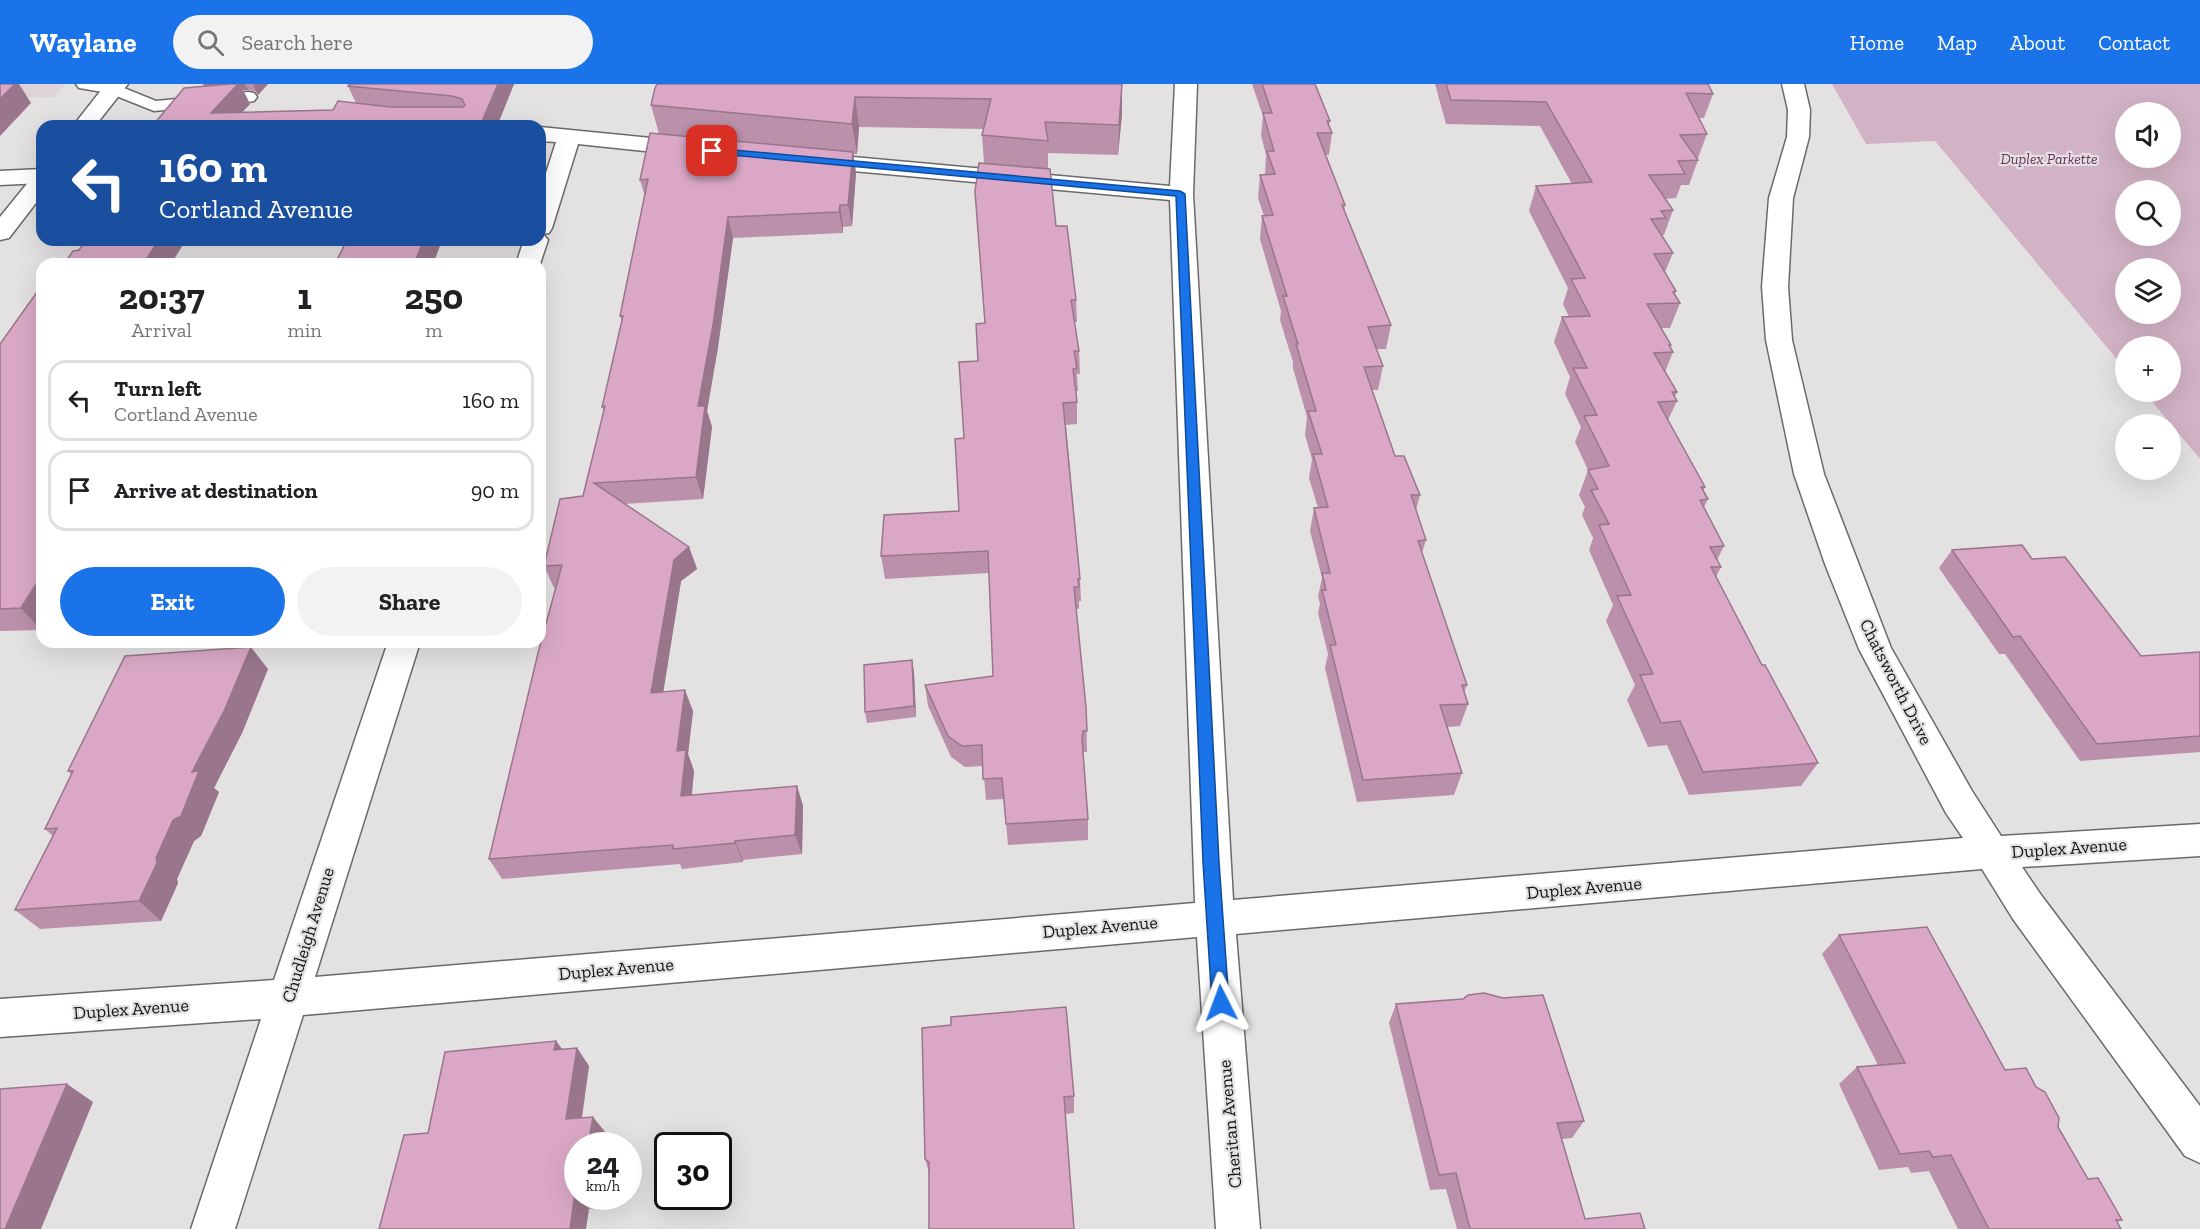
<!DOCTYPE html>
<html lang="en">
<head>
<meta charset="utf-8">
<style>
  :root { --surface:#fff; --page:#f2f2f2; --text:#202124; --muted:#757577; --line:#e0e0e0; --accent:#1a73e8 }
  body { margin:0; font-family:"Zilla Slab",serif; background:var(--page); color:var(--text); height:100vh; display:flex; flex-direction:column; font-size:22px; white-space:nowrap }
  * { box-sizing:border-box; margin:0 }
  p { font-size:20px; color:var(--muted) }
  .icon { flex:none; width:33px; height:33px; fill:none; stroke:currentColor; stroke-width:2; stroke-linecap:round; stroke-linejoin:round }
  .map { position:relative; flex:1; overflow:hidden }
  .details { position:absolute; left:36px; top:174px; width:510px; height:390px; display:flex; flex-direction:column; background:var(--surface); border-radius:18px; box-shadow:0 6px 24px #0002 }
  .details>* { flex:none }
  .hud { position:absolute; left:36px; top:36px; width:510px; height:126px; border-radius:18px; box-shadow:0 6px 24px #0002; background:#1a4fa0; color:#fff; overflow:hidden }
  .buttons { position:absolute; left:2115px; top:18px; display:grid; gap:12px }
  .buttons a { display:grid; place-items:center; width:66px; height:66px; border-radius:50%; background:var(--surface); box-shadow:0 6px 24px #0002; font-size:30px }
  .speed { position:absolute; left:564px; top:1048px; display:flex; gap:12px; font-size:30px; font-weight:700; text-align:center }
  .speed>* { display:grid; place-content:center; width:78px; height:78px; border-radius:50%; background:var(--surface); box-shadow:0 6px 24px #0002; line-height:1 }
  .speed small { font-size:15px; font-weight:400 }
  .speed .limit { border:3px solid #111; border-radius:9px; background:#fff; color:#111 }
  .pin { position:absolute; display:grid; place-items:center; width:51px; height:51px; color:#fff; margin:-26px; border-radius:12px; box-shadow:0 3px 9px #0006 }
  .me { position:absolute; width:66px; margin:-33px; rotate:357deg; stroke-linejoin:round; filter:drop-shadow(0 0 4px #0008) }
  .turn { display:flex; align-items:center; gap:21px; height:126px; padding:0 24px; font-size:27px }
  .turn .icon { width:78px; height:78px; stroke-width:2.5 }
  .turn b { display:block; font-size:42px; line-height:51px }
  .eta { display:flex; justify-content:space-evenly; align-items:center; height:102px; text-align:center }
  .eta b { font-size:36px; font-weight:800; line-height:42px }
  .button { display:flex; gap:12px; margin-top:auto; padding:12px 24px }
  .button a { flex:1; height:69px; border-radius:36px; background:var(--accent); color:#fff; font-size:24px; font-weight:800; line-height:69px; text-align:center }
  .button a+a { background:var(--page); color:var(--text) }
  ul { padding:0; list-style:none }
  li { display:flex; align-items:center; gap:18px; height:81px; margin:0 12px 9px; padding:0 12px; border:3px solid var(--line); border-radius:18px }
  li div { flex:1 }
  li b { display:block; font-size:22px }
  li em { font-style:normal }
  header { display:flex; align-items:center; gap:36px; box-sizing:border-box; height:84px; padding:0 30px; background:var(--accent); color:#fff }
  header strong { font-size:28px }
  nav { display:flex; gap:33px; margin-inline-start:auto; font-size:21px }
  .search { width:420px; height:54px; background:var(--page); display:flex; align-items:center; gap:15px; box-sizing:border-box; padding:0 21px; border-radius:33px; color:var(--muted); font-size:22px }
  .map>svg:first-child { display:block }
</style>
</head>
<body>
<header>
<strong>Waylane</strong>
<div class="search"><svg class="icon" aria-label="search" viewBox="0 0 24 24"><circle cx="10" cy="10" r="6"/><path d="M15 15l6 6"/></svg>Search here</div>
<nav><a>Home</a><a>Map</a><a>About</a><a>Contact</a></nav>
</header>
<div class="map">
<svg width="2200" height="1145" viewBox="0 0 2200 1145">
  <rect width="100%" height="100%" fill="#e4e1e3"/>
  <polygon fill="#ded3d9" points="0,0 65,0 54,13 0,14"/>
  <path fill="#d2b2c5" fill-rule="evenodd" d="M 1832,0 L 2200,0 L 2200,375 L 2144,308 L 2170,308 L 2170,262 L 2126,262 L 2125,285 L 1935,57 L 1866,60 ZM 2126,28 L 2170,28 L 2170,74 L 2126,74 ZM 2170,106 L 2170,152 L 2126,152 L 2126,106 ZM 2170,184 L 2170,230 L 2126,230 L 2126,184 Z"/>
  <g fill="none" stroke-linecap="round" stroke-linejoin="round">
    <defs>
      <polygon id="lane" points="76,0 114,0 156,17 248,8 254,9 257,13 254,17 248,18 154,27 109,9 79,4"/>
      <g id="street">
        <polygon points="1175,0 1197,0 1193,110 1233,816 1963,754 1946,729 1859,565 1825,480 1794,390 1766,256 1762,203 1769,114 1787,53 1788,26 1782,0 1804,0 1810,26 1809,53 1793,114 1788,203 1792,256 1824,390 1891,564 1972,707 2001,752 2200,740 2200,772 2022,783 2041,811 2200,1022 2200,1079 2185,1072 2013,835 1982,785 1236,850 1260,1145 1216,1145 1197,853 303,931 235,1145 191,1145 261,935 0,953 0,915 274,896 388,558 420,558 315,893 1195,819 1170,116 809,83 801,81 798,76 801,71 809,69 1170,102"/>
        <polygon points="540,43 692,58 700,60 703,65 700,70 692,72 578,60 552,144 549,149 543,150 548,156 540,180 516,180 524,156 540,156 540,108 556,58 540,57"/>
        <polygon points="42,85 42,99 0,101 0,87"/>
      </g>
      <g id="secondary">
        <polygon points="106,0 128,0 95,42 73,42"/>
        <polygon points="42,89 42,111 9,154 0,156 0,133 34,91"/>
      </g>
    </defs>
    <use href="#lane" stroke="#6c696b" stroke-width="3"/>
    <use href="#street" stroke="#6c696b" stroke-width="3"/>
    <use href="#secondary" stroke="#6c696b" stroke-width="3"/>
    <use href="#lane" fill="#fff" fill-rule="evenodd"/>
    <use href="#street" fill="#fff" fill-rule="evenodd"/>
    <use href="#secondary" fill="#fff" fill-rule="evenodd"/>
  </g>
  <g fill="#bb90aa">
    <polygon points="203,0 268,0 258,11 254,7 243,6 250,20 242,28 333,26 356,19 348,2 349,0 514,0 497,42 155,42 154,40 205,3"/>
    <polygon points="1122,0 1122,30 1118,71 1048,69 1048,85 1056,142 1076,216 1077,238 1074,238 1079,267 1080,290 1077,290 1078,307 1076,307 1077,318 1077,340 1066,341 1080,495 1081,517 1079,517 1079,525 1076,525 1086,623 1087,668 1083,668 1088,735 1088,756 1008,761 1004,715 986,716 983,682 965,683 951,673 928,622 925,601 993,592 989,489 885,495 881,472 959,427 964,354 985,239 984,79 982,51 984,45 859,43 857,70 853,70 856,89 852,142 843,143 843,149 733,154 718,263 707,327 712,343 703,415 624,420 689,463 697,485 681,497 663,608 693,627 688,670 694,687 692,712 797,702 803,722 802,770 743,776 743,778 682,785 680,780 502,795 489,775 556,504 554,504 544,482 583,412 604,327 602,323 622,237 620,232 645,113 640,96 659,50 651,21"/>
    <polygon points="1252,0 1315,0 1330,37 1329,41 1332,49 1329,71 1326,71 1345,121 1344,128 1391,241 1386,265 1376,265 1383,282 1378,306 1372,306 1395,372 1420,411 1416,426 1426,456 1422,469 1467,601 1464,608 1468,620 1460,642 1447,643 1462,689 1454,711 1357,718 1325,584 1328,570 1318,529 1320,519 1318,513 1322,494 1310,447 1314,424 1318,424 1309,394 1312,375 1305,351 1307,333 1293,284 1293,278 1280,236 1281,227 1260,155 1262,132 1264,132 1258,114 1260,91 1265,91 1266,71 1261,51 1263,32"/>
    <polygon points="1435,0 1708,0 1713,10 1704,34 1699,34 1707,50 1698,74 1696,74 1698,76 1689,101 1681,101 1676,114 1665,115 1673,126 1664,151 1662,151 1673,169 1665,188 1676,207 1675,210 1680,219 1670,244 1661,244 1673,268 1665,288 1677,308 1675,313 1677,317 1668,336 1705,403 1703,407 1708,415 1704,423 1724,462 1717,476 1721,483 1716,493 1762,581 1818,679 1801,702 1689,711 1667,661 1648,663 1627,616 1635,601 1606,537 1613,521 1589,466 1593,454 1582,431 1585,423 1579,411 1588,386 1575,358 1581,343 1565,310 1570,293 1554,258 1562,233 1569,233 1563,220 1568,204 1529,127 1536,102 1572,100 1540,42 1446,40"/>
    <polygon points="340,156 442,156 433,180 335,180 343,163"/>
    <polygon points="42,201 42,544 41,546 0,547 0,260"/>
    <polygon points="1952,466 2032,475 2141,572 2200,568 2200,668 2080,677 2005,570 1999,570 1939,484"/>
    <polygon points="912,576 914,588 916,633 867,639 865,628"/>
    <polygon points="268,585 242,649 214,704 219,708 201,752 194,757 177,795 178,799 161,837 40,845 15,826 53,752 45,745 71,690 68,687"/>
    <polygon points="1839,851 2005,986 2036,1003 2088,1095 2122,1136 2117,1138 2121,1145 1958,1145 1929,1087 1911,1089 1908,1083 1879,1086 1839,1000 1857,983 1878,981 1822,870"/>
    <polygon points="1396,920 1584,1037 1572,1054 1562,1055 1585,1135 1645,1145 1457,1145 1446,1105 1430,1106 1389,939"/>
    <polygon points="922,944 1074,1012 1074,1029 1066,1030 929,1089 925,1075"/>
    <polygon points="556,957 562,965 577,964 589,982 582,1034 606,1049 578,1062 578,1113 596,1113 595,1124 589,1125 428,1049"/>
  </g>
  <g fill="#99768b">
    <polygon points="15,0 19,0 31,19 0,52 0,15"/>
    <polygon points="203,0 245,0 248,6 243,6 250,20 229,42 211,29 208,10"/>
    <polygon points="253,0 268,0 258,11"/>
    <polygon points="498,0 514,0 497,42 480,42"/>
    <polygon points="1122,0 1122,30 1118,71 1119,41"/>
    <polygon points="855,13 859,43 857,70 852,40"/>
    <polygon points="853,68 856,89 852,142 848,121"/>
    <polygon points="840,121 843,143 843,149 839,128"/>
    <polygon points="728,133 733,154 718,263 707,327 712,343 703,415 696,393 698,322"/>
    <polygon points="159,156 186,156 171,180 143,180"/>
    <polygon points="424,156 442,156 433,180 414,180"/>
    <polygon points="689,463 697,485 681,497 660,629 651,609 674,476"/>
    <polygon points="38,497 42,502 42,544 41,546 21,524"/>
    <polygon points="251,563 268,585 242,649 214,704 219,708 201,752 194,757 177,795 178,799 161,837 139,817 192,688"/>
    <polygon points="912,576 914,588 916,633 914,622"/>
    <polygon points="685,606 693,627 688,670 694,687 689,732 681,712 677,667"/>
    <polygon points="797,702 803,722 802,770 795,751"/>
    <polygon points="735,757 743,776 743,778 735,759"/>
    <polygon points="556,957 569,975 554,966"/>
    <polygon points="577,964 589,982 579,1052 566,1035"/>
    <polygon points="67,1000 93,1018 41,1145 5,1145"/>
    <polygon points="593,1033 606,1049 604,1062 588,1062"/>
    <polygon points="575,1109 578,1113 579,1113 589,1125 586,1145 570,1145"/>
    <polygon points="585,1113 596,1113 595,1124"/>
  </g>
  <g fill="#daa8c6" stroke="#99768b" stroke-width="1.5">
    <polygon points="0,0 15,0 0,15"/>
    <polygon points="231,0 238,0 211,29 333,26 338,17 390,23 463,23 465,21 462,15 452,12 348,2 349,0 498,0 480,42 156,42 154,40 184,4"/>
    <polygon points="657,0 1122,0 1119,41 1045,38 1048,57 982,51 991,15 855,13 852,40 651,21 655,4"/>
    <polygon points="1262,0 1315,0 1330,37 1327,37 1332,49 1317,49 1345,121 1342,121 1391,241 1368,243 1383,282 1364,283 1395,372 1404,372 1420,411 1411,411 1426,456 1418,457 1467,601 1462,601 1468,620 1440,621 1462,689 1363,696 1330,561 1336,561 1322,506 1326,506 1322,489 1330,489 1314,424 1328,423 1313,370 1322,370 1308,327 1316,327 1296,260 1298,260 1283,212 1287,212 1262,132 1273,131 1260,91 1275,90 1267,67 1274,67 1263,29 1272,29"/>
    <polygon points="1446,0 1708,0 1713,10 1686,9 1707,50 1680,51 1698,76 1678,77 1685,90 1649,91 1673,126 1661,127 1666,134 1651,135 1673,169 1654,170 1676,207 1673,208 1680,219 1647,220 1671,261 1669,261 1673,268 1654,269 1677,308 1672,308 1677,317 1658,318 1705,403 1701,403 1708,415 1700,416 1724,462 1710,463 1721,483 1711,483 1762,581 1765,581 1818,679 1703,688 1680,637 1661,639 1640,591 1653,590 1617,512 1631,511 1599,441 1609,440 1591,406 1598,405 1588,386 1609,382 1584,332 1597,331 1573,284 1587,284 1562,233 1590,232 1571,195 1585,194 1536,102 1592,98 1546,18 1451,16"/>
    <polygon points="650,49 853,68 848,121 840,121 839,128 728,133 713,241 698,322 705,322 696,393 594,399 689,463 674,476 651,609 685,606 677,667 686,666 681,712 797,702 795,751 735,757 735,759 673,765 673,761 489,775 538,569 562,481 544,482 560,415 583,412 605,322 602,323 623,232 620,232 648,95 640,96"/>
    <polygon points="979,79 1050,85 1056,142 1067,142 1076,216 1071,216 1079,267 1074,267 1077,284 1073,285 1077,318 1063,319 1080,495 1078,495 1079,503 1074,503 1086,623 1087,647 1083,647 1082,655 1088,735 1006,740 1002,694 983,695 982,661 962,662 948,652 925,601 993,592 988,467 881,472 884,431 959,427 955,355 964,354 959,278 978,277 976,240 985,239 975,107"/>
    <polygon points="86,156 159,156 143,180 64,180 73,167 79,166"/>
    <polygon points="347,156 424,156 414,180 335,180"/>
    <polygon points="42,201 42,497 38,497 21,524 0,525 0,260"/>
    <polygon points="2022,461 2032,475 2065,473 2141,572 2200,568 2200,652 2097,660 2020,552 2013,553 1952,466"/>
    <polygon points="251,563 224,627 192,688 199,687 181,732 173,736 156,774 157,779 139,817 15,826 57,744 45,745 73,687 68,687 125,572"/>
    <polygon points="912,576 914,622 865,628 864,581"/>
    <polygon points="1927,843 2005,986 2026,984 2036,1003 2045,1008 2059,1034 2058,1043 2088,1095 2098,1094 2122,1136 2116,1136 2121,1145 1989,1145 1951,1071 1933,1073 1929,1067 1900,1070 1857,983 1905,979 1839,851"/>
    <polygon points="1484,909 1503,914 1543,911 1584,1037 1557,1039 1585,1135 1640,1129 1645,1145 1470,1145 1456,1089 1439,1091 1396,920 1463,915 1468,911"/>
    <polygon points="1066,923 1074,1012 1064,1013 1074,1145 929,1145 929,1078 925,1075 922,944 951,941 951,933"/>
    <polygon points="556,957 554,966 577,964 566,1035 593,1033 588,1062 578,1062 578,1109 575,1109 570,1145 379,1145 404,1051 428,1049 445,968"/>
    <polygon points="67,1000 5,1145 0,1145 0,1005"/>
  </g>
  <polygon fill="#1a73e8" stroke="#114b97" stroke-width="1.5" points="712,64 1180,107 1185,110 1219,778 1229,919 1226,924 1221,927 1215,924 1212,919 1203,778 1176,112 709,69 709,65"/>
  <g text-anchor="middle" stroke-width="4.5" stroke-linejoin="round" paint-order="stroke">
    <g font-size="15" font-style="italic" fill="#6d3159" stroke="#e4e1e3">
      <text x="2049" y="80">Duplex Parkette</text>
    </g>
    <g font-size="18" fill="#161516" stroke="#e4e1e3">
      <text transform="translate(1896 598) rotate(63)" y="6">Chatsworth Drive</text>
      <text transform="translate(2069 764) rotate(-4)" y="6">Duplex Avenue</text>
      <text transform="translate(1584 804) rotate(-5)" y="6">Duplex Avenue</text>
      <text transform="translate(1100 843) rotate(-5)" y="6">Duplex Avenue</text>
      <text transform="translate(308 851) rotate(-73)" y="6">Chudleigh Avenue</text>
      <text transform="translate(616 885) rotate(-5)" y="6">Duplex Avenue</text>
      <text transform="translate(131 925) rotate(-4)" y="6">Duplex Avenue</text>
      <text transform="translate(1230 1040) rotate(-95)" y="6">Cheritan Avenue</text>
    </g>
  </g>
</svg>
<div class="buttons">
<a><svg class="icon" aria-label="sound" viewBox="0 0 24 24"><path d="M4 9h4l5-4v14l-5-4H4zM17 9q2 3 0 6"/></svg></a>
<a><svg class="icon" aria-label="search" viewBox="0 0 24 24"><circle cx="10" cy="10" r="6"/><path d="M15 15l6 6"/></svg></a>
<a><svg class="icon" aria-label="layers" viewBox="0 0 24 24"><path d="M12 4l9 5-9 5-9-5zM3 14l9 5 9-5"/></svg></a>
<a>+</a>
<a>−</a>
</div>
<div class="speed"><div>24<small>km/h</small></div><div class="limit">30</div></div>
<div class="pin" style="left:712px;top:67px;background:#d93025"><svg class="icon" aria-label="arrive" viewBox="0 0 24 24"><path d="M6 21V4h12l-3 4 3 4H6"/></svg></div>
<svg class="me" style="left:1221px;top:919px" viewBox="-20 -20 40 40"><path d="M0-17L14 15 0 8-14 15z" fill="#1a73e8" stroke="#fff" stroke-width="4"/></svg>
<div class="hud">
<div class="turn"><svg class="icon" aria-label="left" viewBox="0 0 24 24"><path d="M17 20v-9H6M10 6l-5 5 5 5"/></svg><div><b>160 m</b>Cortland Avenue</div></div>
</div>
<section class="details">
<div class="eta">
<div><b>20:37</b><p>Arrival</p></div>
<div><b>1</b><p>min</p></div>
<div><b>250</b><p>m</p></div>
</div>
<ul>
<li><svg class="icon" aria-label="left" viewBox="0 0 24 24"><path d="M17 20v-9H6M10 6l-5 5 5 5"/></svg><div><b>Turn left</b><p>Cortland Avenue</p></div><em>160 m</em></li>
<li><svg class="icon" aria-label="arrive" viewBox="0 0 24 24"><path d="M6 21V4h12l-3 4 3 4H6"/></svg><div><b>Arrive at destination</b></div><em>90 m</em></li>
</ul>
<div class="button"><a>Exit</a><a>Share</a></div>
</section>
</div>
</body>
</html>
